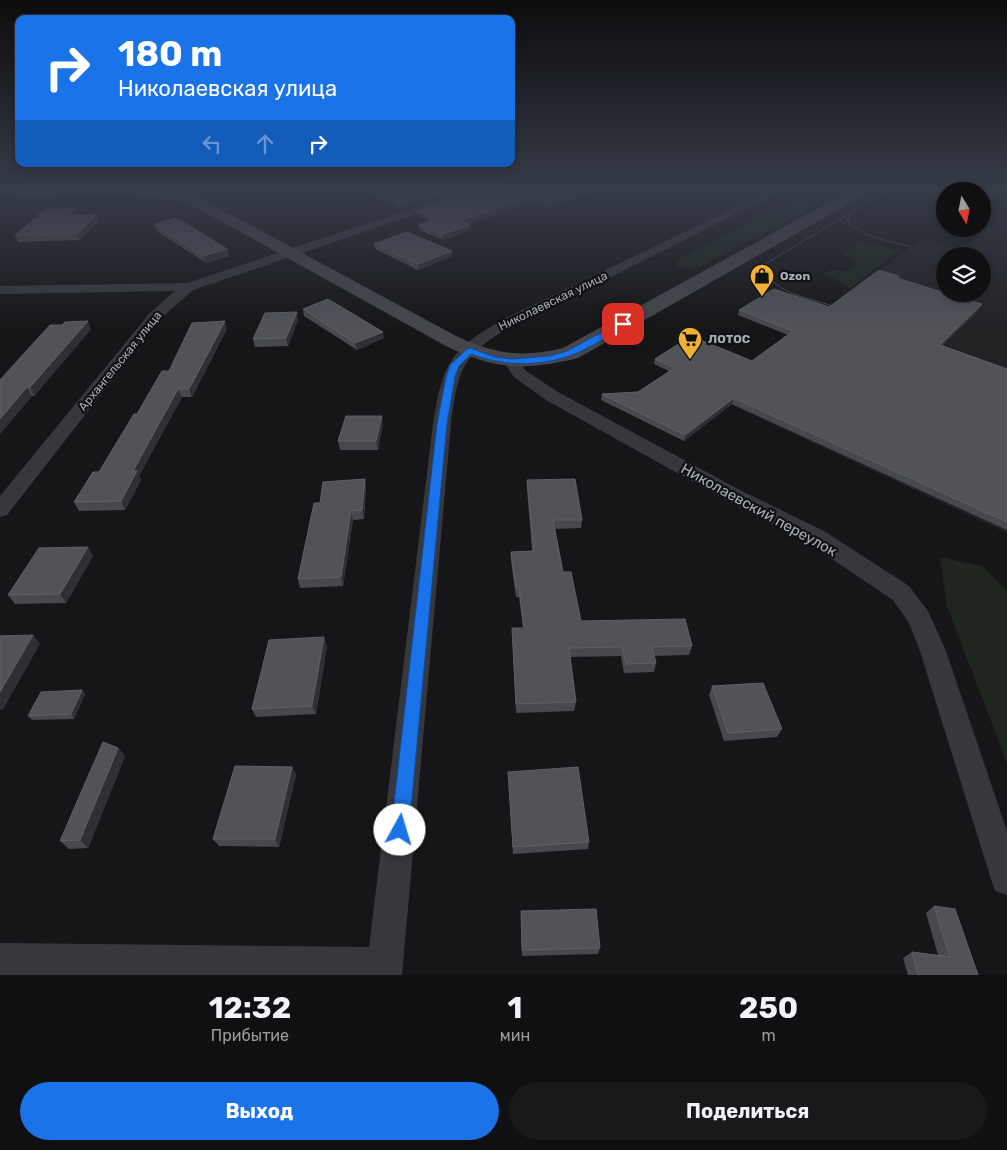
<!DOCTYPE html>
<html lang="ru">
<head>
<meta charset="utf-8">
<style>
  :root { --surface:#101012; --page:#19191b; --text:#f1f3f6; --muted:#9c9d9f; --line:#303032; --accent:#1a73e8 }
  body { margin:0; font-family:Rubik,sans-serif; background:var(--page); color:var(--text); height:100vh; display:flex; flex-direction:column; font-size:19px; white-space:nowrap }
  * { box-sizing:border-box; margin:0 }
  p { font-size:16px; color:var(--muted) }
  .icon { flex:none; width:28px; height:28px; fill:none; stroke:currentColor; stroke-width:2; stroke-linecap:round; stroke-linejoin:round }
  .map { position:relative; height:975px; overflow:hidden }
  .details { display:flex; flex-direction:column; background:var(--surface); flex:1 }
  .details>* { flex:none }
  .guide { position:absolute; left:15px; top:15px; width:500px; height:152px; border-radius:10px; box-shadow:0 2px 8px #0003,0 0 0 1px var(--line); background:#1a73e8; color:#fff; overflow:hidden }
  .needle { width:32px; rotate:170deg }
  .tools { position:absolute; left:936px; top:182px; display:grid; gap:10px }
  .tools a { display:grid; place-items:center; width:55px; height:55px; border-radius:50%; background:var(--surface); box-shadow:0 2px 8px #0003,0 0 0 1px var(--line); font-size:25px }
  .pin { position:absolute; display:grid; place-items:center; width:42px; height:42px; color:#fff; margin:-21px; border-radius:10px; box-shadow:0 2px 8px #0006 }
  .me { position:absolute; width:55px; margin:-28px; rotate:6deg; stroke-linejoin:round; filter:drop-shadow(0 0 4px #0008) }
  .turn { display:flex; align-items:center; gap:18px; height:105px; padding:0 20px; font-size:22px }
  .turn .icon { width:65px; height:65px; stroke-width:2.5 }
  .turn b { display:block; font-size:35px; line-height:42px }
  .lanes { display:flex; align-items:center; height:48px; padding:0 20px; background:#0003; justify-content:center; gap:25px; direction:ltr }
  .lanes .off { opacity:.35 }
  .eta { display:flex; justify-content:space-evenly; align-items:center; height:85px; text-align:center }
  .eta b { font-size:30px; font-weight:700; line-height:35px }
  .action { display:flex; gap:10px; margin-top:auto; padding:10px 20px }
  .action a { flex:1; height:58px; border-radius:30px; background:var(--accent); color:#fff; font-size:20px; font-weight:700; line-height:58px; text-align:center }
  .action a+a { background:var(--page); color:var(--text) }
  .map>svg:first-child { display:block }
</style>
</head>
<body>
<div class="map">
<svg width="1007" height="975" viewBox="0 0 1007 975">
  <rect width="100%" height="100%" fill="#161618"/>
  <path fill="#222225" fill-rule="evenodd" d="M 1007,213 L 1007,533 L 710,395 L 922,239 L 962,250 ZM 945,256 L 982,256 L 982,294 L 945,294 Z"/>
  <g fill="#1e261f">
    <polygon points="839,192 793,218 695,269 675,266 681,257 784,207 807,193"/>
    <polygon points="861,241 898,251 849,289 843,282 824,275 829,270 848,271 857,261 842,254"/>
    <polygon points="940,557 982,566 1007,591 1007,763 947,606"/>
  </g>
  <g fill="none" stroke-linecap="round" stroke-linejoin="round">
    <g fill="#37383d" fill-rule="evenodd">
      <polygon points="0,192 21,192 21,193 16,196 0,196"/>
      <polygon points="462,192 477,192 476,194 193,290 159,320 7,515 0,517 0,496 149,314 175,291 0,294 0,286 187,283"/>
      <path d="M 768,192 L 781,192 L 514,325 C 462,355 459,366 451,424 L 402,975 L 0,975 L 0,943 L 369,947 L 433,424 C 443,364 449,350 504,319 Z"/>
      <polygon points="512,357 518,359 526,371 558,392 738,489 824,531 909,586 928,611 946,651 1007,831 1007,895 995,891 991,879 920,651 909,623 893,600 808,543 724,499 546,400 514,377 504,362 506,359"/>
    </g>
    <path fill="#45474d" fill-rule="evenodd" d="M 10,192 L 176,192 L 200,198 L 460,338 C 497,354 523,358 563,348 L 848,192 L 866,192 L 864,195 L 578,358 C 524,371 496,370 446,346 L 190,204 C 134,190 73,197 16,197 L 11,196 Z"/>
    <g stroke="#4a4c52" stroke-width="1">
      <path d="M 850,213 L 847,221 C 865,238 888,241 911,247"/>
      <path d="M 833,306 C 808,298 776,293 762,269 L 765,264 L 885,192"/>
    </g>
  </g>
  <g fill="#47494d">
    <polygon points="374,192 456,192 404,209 375,197"/>
    <polygon points="472,192 591,193 549,208 532,202 468,224 470,225 470,230 444,240 419,230 419,225 430,220 419,215 418,210"/>
    <polygon points="78,215 96,215 99,221 80,240 18,242 15,235"/>
    <polygon points="154,224 227,249 229,256 206,263 157,231"/>
    <polygon points="374,244 452,256 418,270 375,249"/>
    <polygon points="899,276 898,278 980,309 942,346 1007,369 1007,530 732,404 684,441 601,400 602,394 638,392 669,371 654,364 655,359 752,361 788,335 738,315 739,310 829,307"/>
    <polygon points="303,309 384,338 357,350 304,316"/>
    <polygon points="298,320 288,346 255,347 253,339"/>
    <polygon points="91,329 34,396 32,396 0,434 0,380"/>
    <polygon points="227,329 192,397 182,397 139,476 141,480 125,510 79,511 74,502 99,472 137,414 169,371"/>
    <polygon points="383,425 378,450 340,450 338,441"/>
    <polygon points="365,479 366,488 364,519 353,520 343,586 300,588 298,579 320,503"/>
    <polygon points="527,480 582,520 581,528 554,529 563,572 581,621 692,646 689,655 654,656 656,663 654,672 624,673 621,656 570,657 576,702 574,711 516,713 512,628 523,628 519,597 516,597 511,561 511,552 532,551 527,489"/>
    <polygon points="93,556 66,603 15,604 8,595"/>
    <polygon points="327,646 316,714 256,717 252,709"/>
    <polygon points="712,686 782,729 777,737 724,741 709,695"/>
    <polygon points="82,690 85,694 74,719 32,720 28,716"/>
    <polygon points="118,748 125,756 88,848 69,849 60,841"/>
    <polygon points="292,767 296,775 279,847 219,846 213,839"/>
    <polygon points="508,772 589,842 588,849 513,854"/>
    <polygon points="934,906 978,975 908,975 903,958 912,952 938,955 926,913"/>
    <polygon points="521,911 600,948 598,954 522,956"/>
  </g>
  <g fill="#2f3033">
    <polygon points="440,192 456,192 404,209 403,204"/>
    <polygon points="579,192 591,192 591,193 549,208 549,203"/>
    <polygon points="532,196 532,202 461,226 460,221"/>
    <polygon points="75,209 78,215 68,215"/>
    <polygon points="96,215 99,221 80,240 77,234"/>
    <polygon points="470,225 470,230 444,240 443,234"/>
    <polygon points="227,249 229,256 206,263 203,256"/>
    <polygon points="452,251 452,256 418,270 418,264"/>
    <polygon points="982,304 980,309 937,351 940,345"/>
    <polygon points="297,312 298,320 288,346 286,338"/>
    <polygon points="88,321 91,329 34,396 30,387"/>
    <polygon points="225,321 227,329 192,397 189,389"/>
    <polygon points="383,332 384,338 357,350 355,343"/>
    <polygon points="27,387 32,396 0,434 0,419"/>
    <polygon points="178,389 182,397 139,476 141,480 125,510 121,501 133,471"/>
    <polygon points="734,398 732,404 684,441 685,435"/>
    <polygon points="382,416 383,425 378,450 376,441"/>
    <polygon points="365,479 366,488 364,519 362,510"/>
    <polygon points="351,511 353,520 343,586 341,577"/>
    <polygon points="88,547 93,556 66,603 60,594"/>
    <polygon points="33,635 40,644 2,711 0,709 0,692"/>
    <polygon points="324,637 327,646 316,714 312,706"/>
    <polygon points="82,690 85,694 74,719 71,714"/>
    <polygon points="118,748 125,756 88,848 80,840"/>
    <polygon points="292,767 296,775 279,847 275,839"/>
  </g>
  <g fill="#525359" stroke="#5f6168">
    <polygon points="374,192 440,192 403,204"/>
    <polygon points="472,192 579,192 549,203 532,196 460,221 470,225 443,234 419,225 437,218 418,210"/>
    <polygon points="46,209 75,209 68,215 96,215 77,234 15,235"/>
    <polygon points="177,218 227,249 203,256 154,224"/>
    <polygon points="407,232 452,251 418,264 374,244"/>
    <polygon points="879,270 899,276 897,278 945,293 945,294 948,294 982,304 940,345 1007,369 1007,522 734,398 685,435 602,394 638,392 675,368 655,359 691,336 752,361 793,331 739,310 774,289 829,307"/>
    <polygon points="328,299 383,332 355,343 303,309"/>
    <polygon points="297,312 286,338 253,339 265,313"/>
    <polygon points="88,321 30,387 27,387 0,419 0,380 50,325 62,325 65,322"/>
    <polygon points="225,321 189,389 178,389 133,471 137,471 121,501 74,502 93,472 99,472 134,414 137,414 162,371 169,371 192,323"/>
    <polygon points="346,416 382,416 376,441 338,441"/>
    <polygon points="365,479 362,510 351,511 341,577 298,579 314,503 320,503 323,482"/>
    <polygon points="575,479 582,520 553,520 563,572 571,572 581,621 685,619 692,646 652,647 656,663 626,664 622,647 569,648 576,702 516,704 512,628 524,628 519,588 516,588 511,552 534,551 527,480"/>
    <polygon points="88,547 60,594 8,595 39,548"/>
    <polygon points="33,635 0,692 0,636"/>
    <polygon points="324,637 312,706 252,709 269,640"/>
    <polygon points="763,683 782,729 728,733 712,686"/>
    <polygon points="82,690 71,714 28,716 41,692"/>
    <polygon points="103,742 118,748 80,840 60,841"/>
    <polygon points="235,766 292,767 275,839 213,839"/>
    <polygon points="578,767 589,842 513,847 508,772"/>
    <polygon points="934,906 955,909 978,975 918,975 912,952 950,957"/>
    <polygon points="596,909 600,948 522,950 521,911"/>
  </g>
  <linearGradient id="sky" x2="0" y2="1"><stop stop-color="#0c0c0d"/><stop offset="0.58" stop-color="#363c48"/><stop offset="1" stop-color="#363c48" stop-opacity="0"/></linearGradient>
  <rect width="1007" height="329" fill="url(#sky)"/>
  <path fill="#1a73e8" stroke="#114b97" d="M 623,321 L 627,324 L 626,326 C 609,335 591,348 572,355 C 539,367 503,366 471,354 L 459,366 L 455,377 L 447,424 L 409,830 L 406,836 L 400,839 L 393,836 L 391,830 L 437,424 L 446,377 L 450,365 L 467,349 L 470,348 L 495,357 L 512,359 L 550,356 L 567,351 Z"/>
  <defs>
    <symbol id="shop-pin" viewBox="-11 -11 22 30"><path d="M0 17L-7.5 6A9.5 9.5 0 1 1 7.5 6Z" fill="#f2b134" stroke="#111113"/><path d="M-5-2.5h2.3a2.7 3.5 0 0 1 5.4 0H5L5.5 6h-11ZM-1.5-2.5h3a1.5 2.3 0 0 0-3 0Z" fill="#111"/></symbol>
    <symbol id="supermarket-pin" viewBox="-11 -11 22 30"><path d="M0 17L-7.5 6A9.5 9.5 0 1 1 7.5 6Z" fill="#f2b134" stroke="#111113"/><path d="M-6-5.5h2.5l.6 2H6L4.5 2H-2.5L-4.4-4H-6ZM-1.5 3.2a1.3 1.3 0 1 0 .1 0ZM3 3.2a1.3 1.3 0 1 0 .1 0Z" fill="#111"/></symbol>
  </defs>
  <g fill-rule="evenodd">
    <use href="#shop-pin" x="748" y="262" width="28" height="38"/>
    <use href="#supermarket-pin" x="676" y="325" width="28" height="38"/>
  </g>
  <g text-anchor="middle" stroke-width="4.5" stroke-linejoin="round" paint-order="stroke">
    <g font-size="12" font-weight="bold" fill="#a8adb8" stroke="#111113" text-anchor="start">
      <text x="780" y="280">Ozon</text>
      <text x="708" y="343">ЛОТОС</text>
    </g>
    <g font-size="12" fill="#a8adb8" stroke="#111113">
      <text transform="translate(553 301) rotate(-26)" y="4">Николаевская улица</text>
      <text transform="translate(120 361) rotate(-51)" y="4">Архангельская улица</text>
    </g>
    <g font-size="15" fill="#a8adb8" stroke="#111113">
      <text transform="translate(759 510) rotate(29)" y="5">Николаевский переулок</text>
    </g>
  </g>
</svg>
<div class="tools">
<a><svg class="needle" viewBox="-14 -14 28 28"><path d="M0-13l5 13h-10z" fill="#e53935"/><path d="M0 13l5-13h-10z" fill="#9c9d9f"/></svg></a>
<a><svg class="icon" aria-label="layers" viewBox="0 0 24 24"><path d="M12 4l9 5-9 5-9-5zM3 14l9 5 9-5"/></svg></a>
</div>
<div class="pin" style="left:623px;top:324px;background:#d93025"><svg class="icon" aria-label="arrive" viewBox="0 0 24 24"><path d="M6 21V4h12l-3 4 3 4H6"/></svg></div>
<svg class="me" style="left:400px;top:830px" viewBox="-20 -20 40 40"><circle r="19" fill="#fff"/><path d="M0-13L10 11 0 6-10 11z" fill="#1a73e8"/></svg>
<div class="guide">
<div class="turn"><svg class="icon" aria-label="right" viewBox="0 0 24 24"><path d="M7 20v-9h11M14 6l5 5-5 5"/></svg><div><b>180 m</b>Николаевская улица</div></div>
<div class="lanes"><svg class="icon off" aria-label="left" viewBox="0 0 24 24"><path d="M17 20v-9H6M10 6l-5 5 5 5"/></svg><svg class="icon off" aria-label="ahead" viewBox="0 0 24 24"><path d="M12 20V5M6 11l6-6 6 6"/></svg><svg class="icon" aria-label="right" viewBox="0 0 24 24"><path d="M7 20v-9h11M14 6l5 5-5 5"/></svg></div>
</div>
</div>
<section class="details">
<div class="eta">
<div><b>12:32</b><p>Прибытие</p></div>
<div><b>1</b><p>мин</p></div>
<div><b>250</b><p>m</p></div>
</div>
<div class="action"><a>Выход</a><a>Поделиться</a></div>
</section>
</body>
</html>
